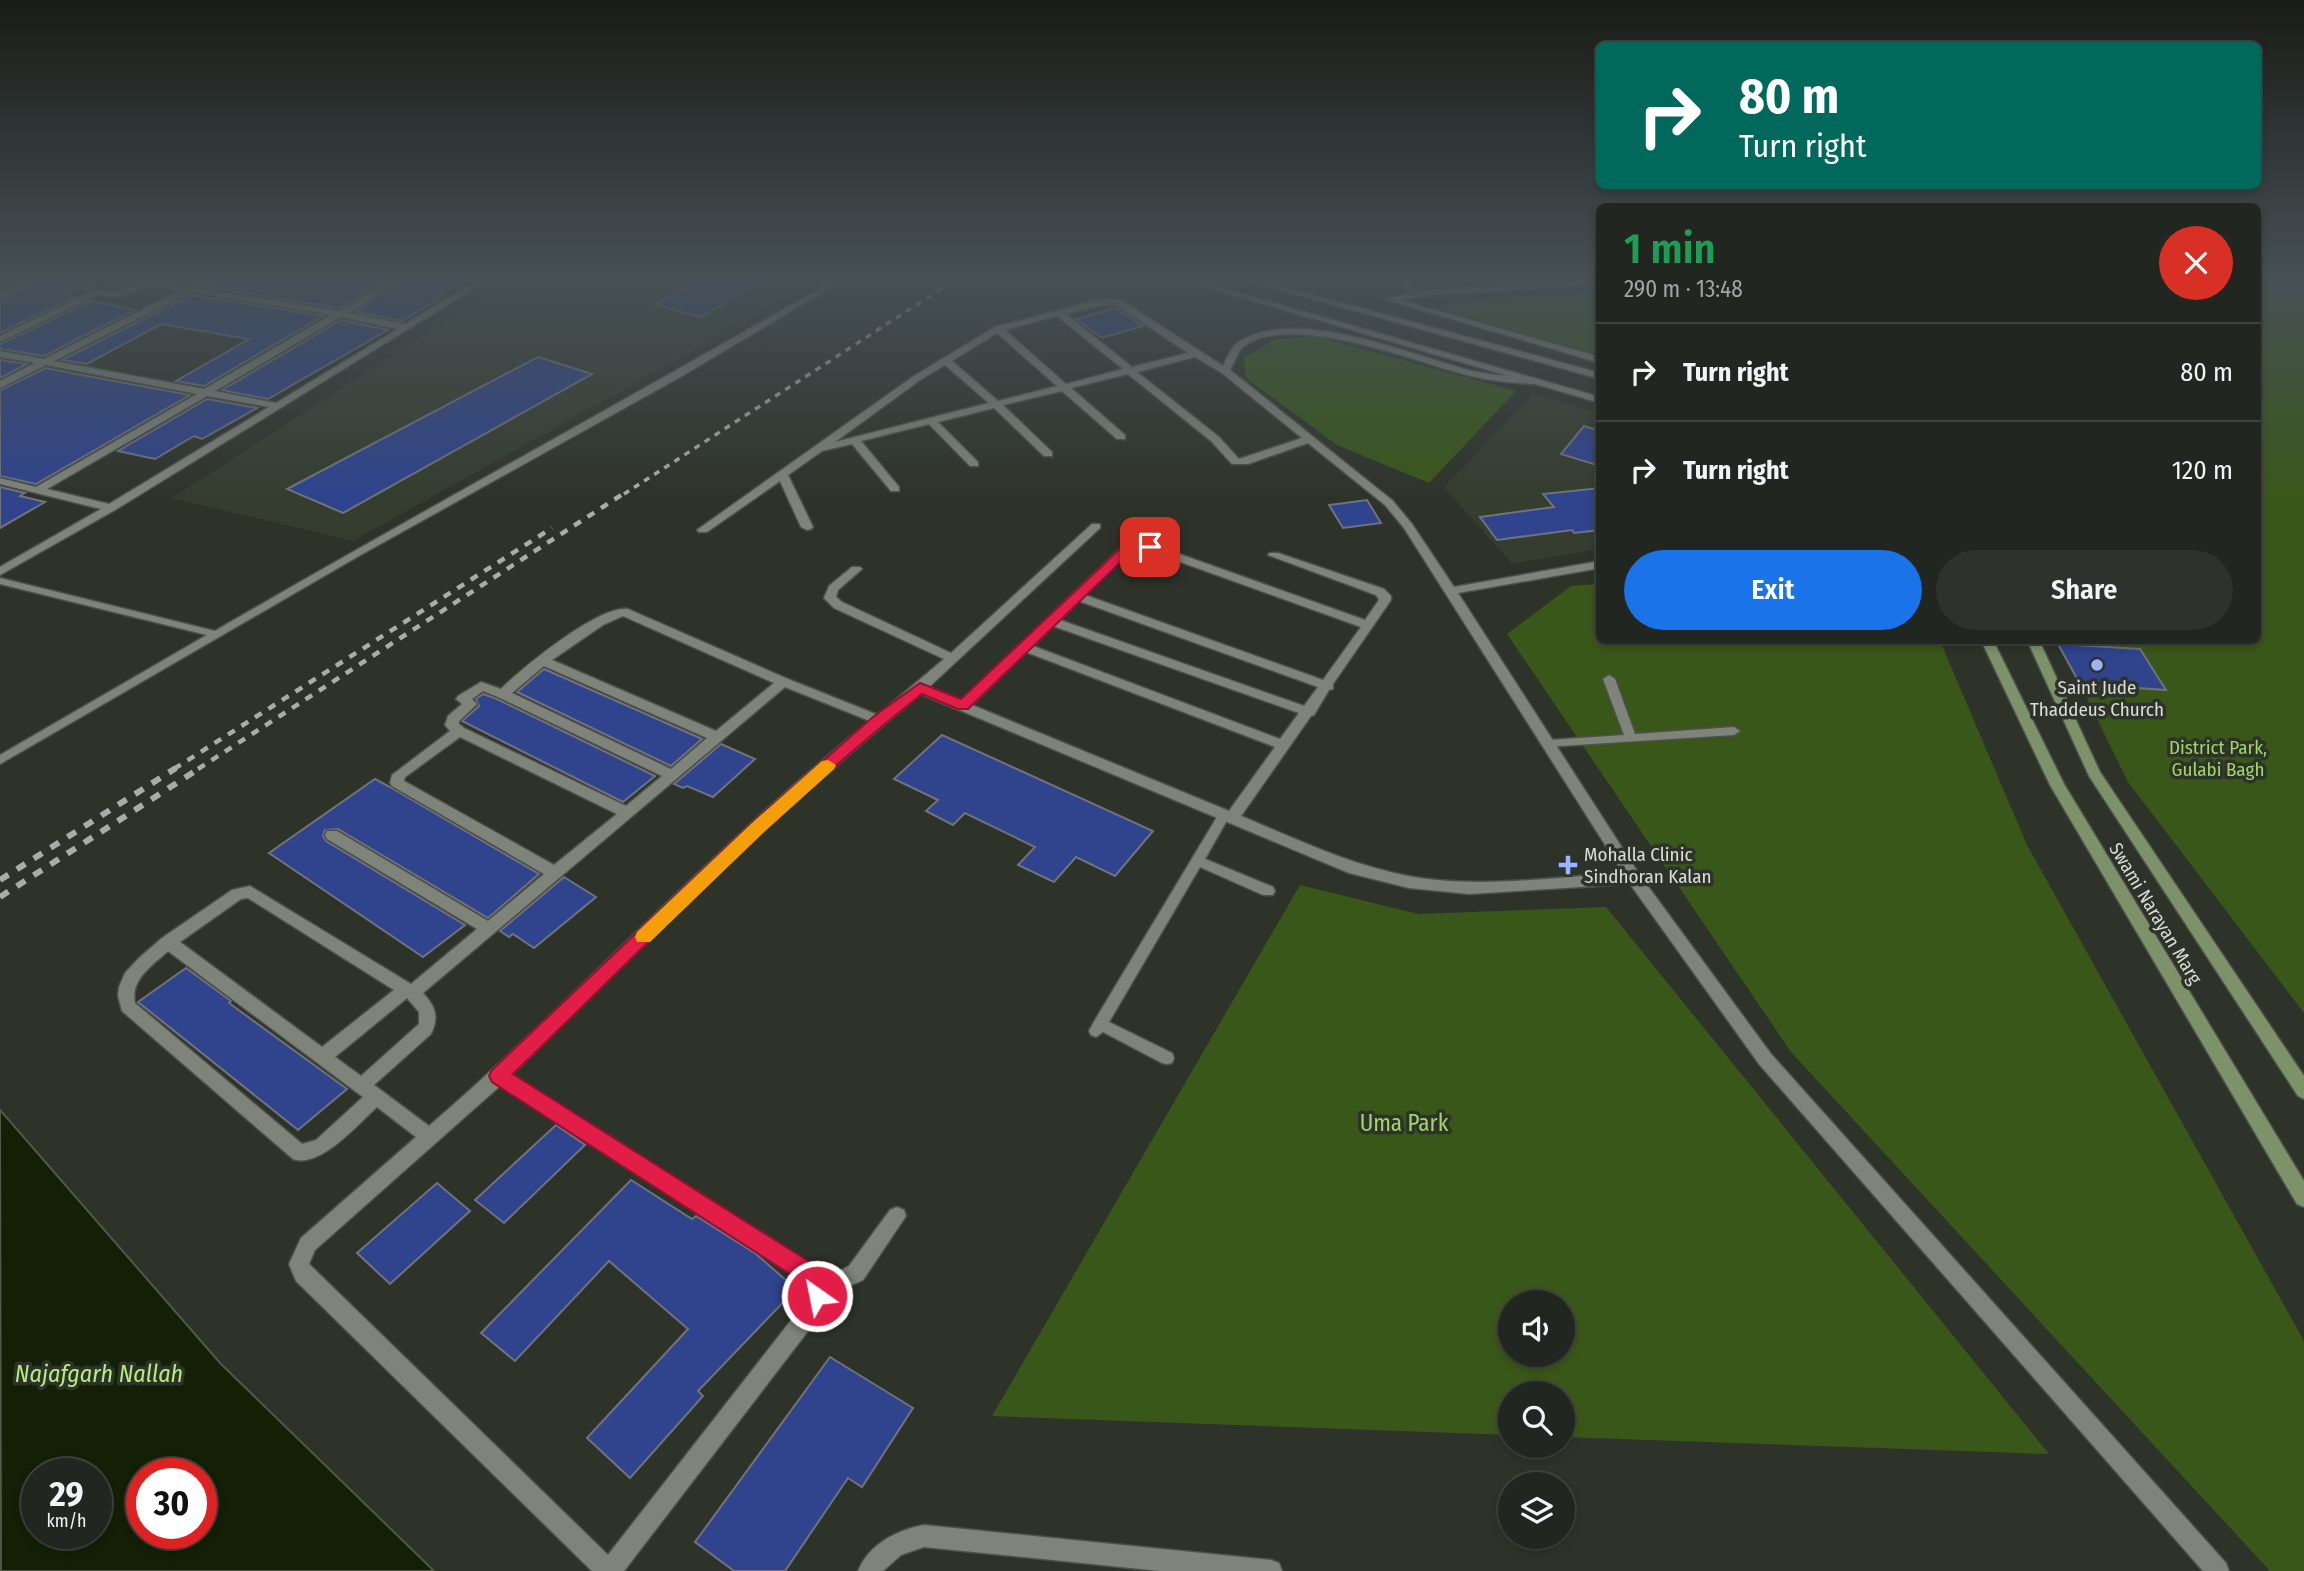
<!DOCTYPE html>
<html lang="en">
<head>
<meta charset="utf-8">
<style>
  :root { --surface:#222620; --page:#2e322d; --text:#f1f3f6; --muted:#a2a5a5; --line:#3f433e; --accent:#1a73e8 }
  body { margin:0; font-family:"Fira Sans Condensed",sans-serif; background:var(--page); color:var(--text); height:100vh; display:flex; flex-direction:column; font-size:26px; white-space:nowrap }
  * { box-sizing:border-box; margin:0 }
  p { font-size:23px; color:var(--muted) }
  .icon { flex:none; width:38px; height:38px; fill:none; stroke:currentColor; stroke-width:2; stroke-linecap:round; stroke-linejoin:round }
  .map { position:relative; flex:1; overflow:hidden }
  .panel { position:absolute; left:1596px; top:203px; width:665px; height:441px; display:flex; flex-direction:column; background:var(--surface); border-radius:10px; box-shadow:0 4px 10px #0003,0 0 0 2px var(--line) }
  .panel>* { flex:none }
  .hud { position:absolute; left:1596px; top:42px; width:665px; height:147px; border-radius:10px; box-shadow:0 4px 10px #0003,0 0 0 2px var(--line); background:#00695c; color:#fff; overflow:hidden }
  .controls { position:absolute; left:1498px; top:1290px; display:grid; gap:14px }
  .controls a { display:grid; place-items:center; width:77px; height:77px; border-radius:50%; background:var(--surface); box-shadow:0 4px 10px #0003,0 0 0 2px var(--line); font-size:35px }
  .speed { position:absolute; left:21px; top:1458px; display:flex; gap:14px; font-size:35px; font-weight:700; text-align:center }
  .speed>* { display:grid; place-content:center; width:91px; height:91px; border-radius:50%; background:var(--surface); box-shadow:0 4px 10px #0003,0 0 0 2px var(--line); line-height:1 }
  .speed small { font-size:18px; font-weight:400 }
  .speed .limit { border:10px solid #d22; background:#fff; color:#111 }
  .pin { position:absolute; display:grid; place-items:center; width:60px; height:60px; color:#fff; margin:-30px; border-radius:14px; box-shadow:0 4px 10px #0006 }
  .me { position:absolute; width:77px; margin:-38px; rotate:327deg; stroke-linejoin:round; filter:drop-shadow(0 0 5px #0008) }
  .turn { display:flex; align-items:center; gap:24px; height:147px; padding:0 28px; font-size:32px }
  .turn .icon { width:91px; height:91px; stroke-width:2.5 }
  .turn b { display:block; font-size:49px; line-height:60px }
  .round { display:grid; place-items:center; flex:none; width:74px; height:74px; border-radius:37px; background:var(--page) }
  .overview { display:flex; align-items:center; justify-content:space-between; height:119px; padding:0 28px }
  h1 { font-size:42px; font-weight:600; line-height:52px; color:#1e9e55 }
  .cta { display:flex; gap:14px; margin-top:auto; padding:14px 28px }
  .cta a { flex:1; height:80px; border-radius:42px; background:var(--accent); color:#fff; font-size:28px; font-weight:600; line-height:80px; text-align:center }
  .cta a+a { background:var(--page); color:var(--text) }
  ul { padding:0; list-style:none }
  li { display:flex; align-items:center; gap:21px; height:98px; padding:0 28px; border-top:2px solid var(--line) }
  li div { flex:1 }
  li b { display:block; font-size:26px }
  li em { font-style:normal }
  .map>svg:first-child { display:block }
</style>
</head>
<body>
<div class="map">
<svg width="2304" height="1571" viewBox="0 0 2304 1571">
  <rect width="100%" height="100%" fill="#2e332a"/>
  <g fill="#353d2f">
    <polygon points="512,278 823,278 353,541 172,498"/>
    <polygon points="1533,394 1599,413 1599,549 1512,564 1444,487"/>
  </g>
  <g fill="#3a571a" fill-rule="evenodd">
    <polygon points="2258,278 2304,278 2304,1013 2128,782 2080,684 2165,690 2140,649 2058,644 2056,641 2258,640"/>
    <polygon points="1599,291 1599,355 1439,309 1454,301"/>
    <polygon points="1315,336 1516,391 1429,483 1337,445 1246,378 1244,357 1277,339"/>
    <polygon points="1599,584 1600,640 1940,641 2027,845 2304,1341 2304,1571 2270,1571 1791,1052 1507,634 1571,586"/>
    <path d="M 1300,885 L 1418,914 L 1606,907 L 2049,1454 L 1563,1437 L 1563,1393 L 1510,1393 L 1510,1435 L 992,1416 ZM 1563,1302 L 1563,1354 L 1510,1354 L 1510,1302 Z"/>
  </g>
  <path fill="#132006" stroke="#4f5945" stroke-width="2" fill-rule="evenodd" d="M 0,1110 L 220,1363 L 434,1571 L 1,1571 ZM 37,1474 L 96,1474 L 96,1533 L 37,1533 ZM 142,1474 L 201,1474 L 201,1533 L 142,1533 Z"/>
  <g fill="#2f448d" stroke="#70737d" stroke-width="2">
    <polygon points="224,278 391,278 339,308 207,287"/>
    <polygon points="408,278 470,278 437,296 442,297 402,321 355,312"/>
    <polygon points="703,278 770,278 700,317 654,304"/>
    <polygon points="43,279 83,288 66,295 74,297 0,333 0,300"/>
    <polygon points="191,295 323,316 204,386 176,381 249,339 161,324 87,364 62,360"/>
    <polygon points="92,301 135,310 44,356 0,349 0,344"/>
    <polygon points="1115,308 1143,326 1102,338 1076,319"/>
    <polygon points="341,320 388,330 268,399 222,390"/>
    <polygon points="538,357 592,374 343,513 287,489"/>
    <polygon points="0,360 27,364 0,378"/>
    <polygon points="46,368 71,373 190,395 36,484 0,476 0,390"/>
    <polygon points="207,399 257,408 202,439 194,436 155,459 118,451"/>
    <polygon points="1584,426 1600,431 1600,466 1561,454"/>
    <polygon points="0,487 25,493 20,496 45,502 0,528"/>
    <polygon points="1600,488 1600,530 1574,533 1572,530 1497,540 1480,517 1554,507 1543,494"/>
    <polygon points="1367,500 1381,523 1343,528 1329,505"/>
    <polygon points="2058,644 2140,649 2166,690 2080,684"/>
    <polygon points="544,669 700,738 702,739 671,766 517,692"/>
    <polygon points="483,694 497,699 655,776 623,802 462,721 479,706 476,699"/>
    <polygon points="942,735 1153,831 1115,876 1076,857 1054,882 1018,865 1035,847 965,813 953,825 926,811 938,800 894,779"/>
    <polygon points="721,744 755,759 713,797 687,786 683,788 674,784"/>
    <polygon points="375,779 390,787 539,874 488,918 338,829 325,830 323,836 326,841 465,925 423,957 269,853"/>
    <polygon points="564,877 596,897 534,948 513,934 509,937 500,931"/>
    <polygon points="186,968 231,1001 229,1003 347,1089 298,1130 138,1002"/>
    <polygon points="556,1125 585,1145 504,1223 475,1200"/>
    <polygon points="631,1180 692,1219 696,1216 756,1254 796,1289 698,1391 703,1396 630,1478 587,1438 688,1329 609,1261 515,1361 481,1333"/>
    <polygon points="437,1183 470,1211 390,1284 357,1253"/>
    <polygon points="830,1357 913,1408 862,1487 848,1478 785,1571 734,1571 695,1542"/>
  </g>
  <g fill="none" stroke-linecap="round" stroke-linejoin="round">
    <defs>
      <g id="service">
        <path d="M 838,278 L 847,278 L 682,376 L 357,557 L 0,764 L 0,755 L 207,635 L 0,584 L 0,578 L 215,631 C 421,511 631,398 838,278 Z"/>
        <polygon points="1400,278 1408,278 1417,294 1416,296 1410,296"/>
        <polygon points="1609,675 1615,679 1635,734 1734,727 1740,731 1734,735 1545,747 1543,744 1545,741 1549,740 1624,735 1603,679"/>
        <polygon points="1224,810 1230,815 1205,859 1273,887 1275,891 1273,895 1263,895 1200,867 1109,1022 1172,1053 1174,1058 1172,1063 1167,1064 1162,1063 1103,1032 1096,1037 1091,1035 1089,1031 1095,1020 1220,812"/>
      </g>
      <g id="minor">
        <polygon points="30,278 41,278 0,298 0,292"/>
        <path d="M 94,278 L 103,278 L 94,287 C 117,303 138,278 160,278 L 157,281 L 188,287 L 205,278 L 216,278 L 198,288 L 339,311 L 396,278 L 406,278 L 348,313 L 405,324 L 481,278 L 491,278 L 115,510 L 0,575 L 0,567 L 101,509 L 0,484 L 0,478 L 36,487 L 197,394 L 46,365 L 0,388 L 0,381 L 35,363 L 0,357 L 0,351 L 44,359 L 181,290 L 151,286 L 122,296 L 98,295 L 0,342 L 0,336 L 90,292 L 85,287 ZM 191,292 L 331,315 L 204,389 L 54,361 ZM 341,317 L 398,329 L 276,403 L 215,391 ZM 207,396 L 269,407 L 109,504 L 47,489 Z"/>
        <polygon points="1600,278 1600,284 1424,296 1400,300 1600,357 1600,363 1384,299 1424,290"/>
        <path d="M 1101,299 L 1121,300 L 1223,366 C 1227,359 1230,348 1237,343 C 1296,304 1411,356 1473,371 C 1494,376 1516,375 1537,379 L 1539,381 L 1534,384 C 1513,383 1491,381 1470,376 C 1417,363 1291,310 1243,347 C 1237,352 1234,364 1230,370 L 1393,501 L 1412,524 L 1454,587 L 1600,561 L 1600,568 L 1458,593 L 1639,874 L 1771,1054 L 2226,1563 L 2229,1571 L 2203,1571 L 1759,1064 L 1630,884 L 1469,894 L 1409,888 L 1349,873 L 921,694 C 776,812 645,944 512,1075 L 811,1264 L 819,1274 L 835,1273 L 849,1266 L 890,1210 L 897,1207 L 904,1210 L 906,1216 L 863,1280 L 836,1292 L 825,1293 L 818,1318 L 624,1571 L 592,1571 L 296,1281 L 289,1264 L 301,1238 L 416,1137 L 377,1107 C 358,1124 320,1169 293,1159 L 122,1011 L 118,996 L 119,987 L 125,973 L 139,958 L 162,938 L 232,890 L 250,886 L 411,984 L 477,929 L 327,839 L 325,835 L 327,831 L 337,831 L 488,921 L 544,874 L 392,786 L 390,783 L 392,775 L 450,731 L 445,725 L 448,716 L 462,704 L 456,699 L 458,696 L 481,682 L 501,689 C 522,668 599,605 628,609 L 788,679 L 878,715 L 944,659 L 834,608 L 824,598 L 829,586 L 852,567 L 860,567 L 862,569 L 838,590 L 836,597 L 842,602 L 951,653 L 1092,524 L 1100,524 L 1100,528 L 929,687 L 961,700 L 1123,546 L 1139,542 L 1154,545 L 1365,620 L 1379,600 L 1376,595 L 1268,555 L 1270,553 L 1278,553 L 1384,589 L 1391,596 L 1391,600 L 1333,684 L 1333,689 L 1329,690 L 1314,715 L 1311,716 L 1241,816 C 1296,839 1350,865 1408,876 C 1478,889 1553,877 1623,873 L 1404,528 L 1385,505 L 1308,443 L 1248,464 L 1232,464 L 1211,441 L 1128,374 L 1071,388 L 1125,435 L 1125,439 L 1117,439 L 1062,391 L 1003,405 L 1052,452 L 1052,456 L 1044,456 L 994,408 L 938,422 L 978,462 L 978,466 L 970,466 L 929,424 L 861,441 L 899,487 L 899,491 L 891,491 L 852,444 L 822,451 L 788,475 L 813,527 L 811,529 L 807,530 L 801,527 L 780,481 L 707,532 L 699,532 L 697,530 L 914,376 L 995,327 ZM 1101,305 L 1116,305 L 1188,353 L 1132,367 L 1066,314 ZM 1057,316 L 1123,369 L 1066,384 L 1005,330 ZM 997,333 L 1057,386 L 998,401 L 952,361 ZM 1195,357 L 1222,373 L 1302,438 L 1239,459 L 1219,437 L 1137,372 ZM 945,365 L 989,403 L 835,442 L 920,380 ZM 1139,548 L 1147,550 L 1361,627 L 1323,680 L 1085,595 L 1131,550 ZM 1079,601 L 1318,687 L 1304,706 L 1060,620 ZM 623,616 L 774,683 L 716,731 L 552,660 L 603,625 ZM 1053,626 L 1299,713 L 1280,739 L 1033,646 ZM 1026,652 L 1275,747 L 1229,811 L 972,705 ZM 544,666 L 707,738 L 671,769 L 512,693 ZM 785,687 L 870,721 C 714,846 580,995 429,1126 L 374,1085 L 431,1034 C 439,1017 436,1007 423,993 ZM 483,691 L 498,697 L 662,776 L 626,806 L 464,728 L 459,724 L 459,721 L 477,704 L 472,699 ZM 460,737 L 617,814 L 554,865 L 404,781 L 405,777 ZM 248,898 L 394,990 L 322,1047 L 180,942 L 241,899 ZM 168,951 L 363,1097 L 316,1140 L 302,1144 L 135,1003 C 130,979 153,965 168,951 ZM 407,998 L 419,1012 L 419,1024 L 361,1076 L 335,1057 ZM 500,1086 L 797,1278 L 806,1289 L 803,1305 L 608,1555 L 309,1264 L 315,1250 Z"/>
        <path d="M 924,1525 L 1271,1560 L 1279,1563 L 1282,1571 L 1160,1571 L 924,1547 L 901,1555 L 883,1571 L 858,1571 C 869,1544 897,1530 924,1525 Z"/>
      </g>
      <g id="tertiary">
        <polygon points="1175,278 1188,278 1600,397 1600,403"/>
        <polygon points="1237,278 1251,278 1600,373 1600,379"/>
      </g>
      <g id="secondary">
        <polygon points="1981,640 1993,640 2064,784 2304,1181 2304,1207 2297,1204 2050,785"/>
        <polygon points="2027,640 2039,640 2100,772 2304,1076 2304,1099 2298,1096 2089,776"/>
      </g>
    </defs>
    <use href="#service" stroke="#4d514a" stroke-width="3"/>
    <use href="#minor" stroke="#4d514a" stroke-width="3"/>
    <use href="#tertiary" stroke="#4d514a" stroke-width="3"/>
    <use href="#secondary" stroke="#4d514a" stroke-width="3"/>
    <use href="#service" fill="#7f847b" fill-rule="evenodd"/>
    <use href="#minor" fill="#7f847b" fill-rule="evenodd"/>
    <use href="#tertiary" fill="#7f847b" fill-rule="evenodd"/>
    <use href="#secondary" fill="#7e926a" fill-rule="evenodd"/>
    <polyline stroke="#aaada7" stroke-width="3.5" stroke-dasharray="6 6" stroke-linecap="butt" points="624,494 958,278"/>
    <g stroke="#aaada7" stroke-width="4.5" stroke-dasharray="8 8" stroke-linecap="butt">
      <polyline points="174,769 552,528"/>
      <polyline points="198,769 626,492"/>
    </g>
    <g stroke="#aaada7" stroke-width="6" stroke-dasharray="10 10" stroke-linecap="butt">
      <polyline points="0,880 176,768"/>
      <polyline points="0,897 200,768"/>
    </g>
  </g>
  <linearGradient id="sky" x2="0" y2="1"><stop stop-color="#191c17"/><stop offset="0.56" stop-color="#465055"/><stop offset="1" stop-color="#465055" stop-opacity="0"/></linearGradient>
  <rect width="2304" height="498" fill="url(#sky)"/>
  <path fill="#e11d48" stroke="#92132f" stroke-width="2" d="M 1150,543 L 1156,547 L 1154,549 L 1131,552 L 968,709 L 958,709 L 922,694 C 776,809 647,945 513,1074 L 811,1263 C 823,1272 831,1289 825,1303 L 817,1307 L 809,1303 L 803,1284 L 796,1278 L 492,1082 L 489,1076 L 492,1070 L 752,823 L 873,717 L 920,683 L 961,699 L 1123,546 Z"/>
  <polygon fill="#f59e0b" points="828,760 836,765 834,769 764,832 650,942 637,942 635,937 637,932 752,823 822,761"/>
  <g fill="#9bb5fd" stroke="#2e332a" stroke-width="2.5">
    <circle cx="2097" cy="665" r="7"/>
    <path d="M1564.5 854.5h7v7h7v7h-7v7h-7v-7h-7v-7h7z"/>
  </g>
  <g text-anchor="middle" stroke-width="7" stroke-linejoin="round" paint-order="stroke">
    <g font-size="19" fill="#daddd8" stroke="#2e332a">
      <text x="2097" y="694">Saint Jude<tspan x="2097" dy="22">Thaddeus Church</tspan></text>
      <text x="1584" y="861" text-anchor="start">Mohalla Clinic<tspan x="1584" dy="22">Sindhoran Kalan</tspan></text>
    </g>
    <g font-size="19" fill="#9ed668" stroke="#2e332a">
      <text x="2218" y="754">District Park,<tspan x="2218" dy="22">Gulabi Bagh</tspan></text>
    </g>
    <g font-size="19" fill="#daddd8" stroke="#2e332a">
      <text transform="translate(2156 913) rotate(59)" y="7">Swami Narayan Marg</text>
    </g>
    <g font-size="23" fill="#9ed668" stroke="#2e332a">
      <text x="1404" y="1131">Uma Park</text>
    </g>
    <g font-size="24" font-style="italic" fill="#b4ee7f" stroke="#2e332a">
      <text x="99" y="1382">Najafgarh Nallah</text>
    </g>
  </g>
</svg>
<div class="controls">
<a><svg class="icon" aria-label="sound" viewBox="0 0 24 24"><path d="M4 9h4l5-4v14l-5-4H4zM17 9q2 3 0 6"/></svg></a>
<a><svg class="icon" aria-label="search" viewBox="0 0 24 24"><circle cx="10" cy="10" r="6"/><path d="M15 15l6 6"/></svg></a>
<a><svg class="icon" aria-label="layers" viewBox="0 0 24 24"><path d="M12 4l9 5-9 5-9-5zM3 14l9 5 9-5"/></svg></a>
</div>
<div class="speed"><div>29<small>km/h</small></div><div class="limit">30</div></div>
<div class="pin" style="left:1150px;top:547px;background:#d93025"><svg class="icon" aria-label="arrive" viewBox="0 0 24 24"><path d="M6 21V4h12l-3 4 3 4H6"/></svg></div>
<svg class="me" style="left:817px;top:1296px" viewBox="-20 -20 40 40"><circle r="17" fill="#e11d48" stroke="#fff" stroke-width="3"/><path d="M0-11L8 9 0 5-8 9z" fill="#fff"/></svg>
<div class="hud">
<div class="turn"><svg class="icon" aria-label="right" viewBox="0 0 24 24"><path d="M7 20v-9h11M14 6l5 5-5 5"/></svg><div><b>80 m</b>Turn right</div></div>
</div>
<section class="panel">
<div class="overview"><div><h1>1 min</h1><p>290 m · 13:48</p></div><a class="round" style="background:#d93025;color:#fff"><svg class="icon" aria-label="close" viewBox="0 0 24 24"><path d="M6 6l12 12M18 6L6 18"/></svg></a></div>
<ul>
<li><svg class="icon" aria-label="right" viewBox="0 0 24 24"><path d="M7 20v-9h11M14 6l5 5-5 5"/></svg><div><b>Turn right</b></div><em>80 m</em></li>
<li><svg class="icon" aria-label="right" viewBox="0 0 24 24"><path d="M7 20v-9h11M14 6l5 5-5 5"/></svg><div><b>Turn right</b></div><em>120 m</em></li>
</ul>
<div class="cta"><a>Exit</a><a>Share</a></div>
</section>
</div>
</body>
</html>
